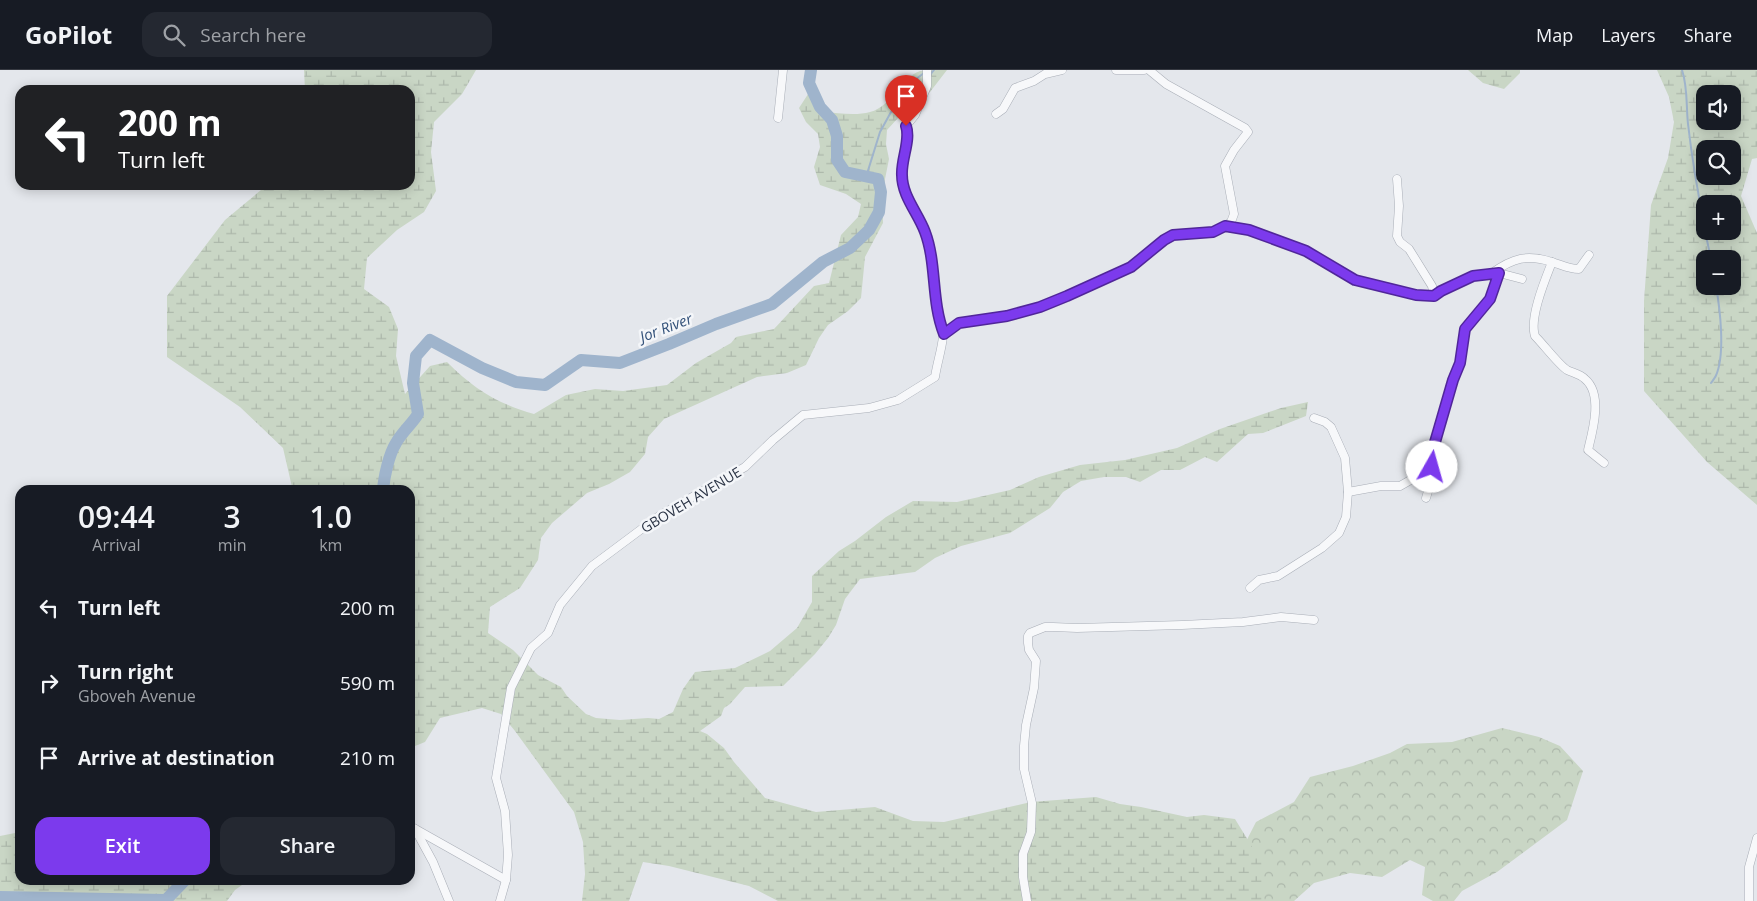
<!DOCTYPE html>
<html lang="en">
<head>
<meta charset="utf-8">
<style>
  :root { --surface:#171b24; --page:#242831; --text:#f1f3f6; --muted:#9ea1a6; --line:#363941; --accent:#7c3aed }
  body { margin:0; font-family:"Open Sans",sans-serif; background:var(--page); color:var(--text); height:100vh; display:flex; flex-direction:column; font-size:19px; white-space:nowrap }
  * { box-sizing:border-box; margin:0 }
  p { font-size:16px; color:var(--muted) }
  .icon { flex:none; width:28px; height:28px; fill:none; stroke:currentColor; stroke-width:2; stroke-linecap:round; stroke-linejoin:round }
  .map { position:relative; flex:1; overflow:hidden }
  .side { position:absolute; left:15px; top:415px; width:400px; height:400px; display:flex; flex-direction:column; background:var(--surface); border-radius:15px; box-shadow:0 2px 12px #0003 }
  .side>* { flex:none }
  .top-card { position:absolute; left:15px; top:15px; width:400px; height:105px; border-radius:15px; box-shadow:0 2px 12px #0003; background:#202124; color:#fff; overflow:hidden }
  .controls { position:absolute; left:1696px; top:15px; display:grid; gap:10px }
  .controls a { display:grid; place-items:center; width:45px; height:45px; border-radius:10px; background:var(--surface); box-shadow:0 2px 12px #0003; font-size:25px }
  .pin { position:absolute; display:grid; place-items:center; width:42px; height:42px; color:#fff; margin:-51px -21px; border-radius:50% 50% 50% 0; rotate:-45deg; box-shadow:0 0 5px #0007 }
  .pin .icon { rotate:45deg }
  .me { position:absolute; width:55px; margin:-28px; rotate:7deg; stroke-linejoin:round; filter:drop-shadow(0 0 4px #0008) }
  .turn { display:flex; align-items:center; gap:18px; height:105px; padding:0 20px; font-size:22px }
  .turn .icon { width:65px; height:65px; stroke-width:2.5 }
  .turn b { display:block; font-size:35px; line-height:42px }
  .eta { display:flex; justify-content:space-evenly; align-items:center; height:85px; text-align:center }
  .eta b { font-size:30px; font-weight:600; line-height:35px }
  .button { display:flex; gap:10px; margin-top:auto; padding:10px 20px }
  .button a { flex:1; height:58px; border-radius:15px; background:var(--accent); color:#fff; font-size:20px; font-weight:600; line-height:58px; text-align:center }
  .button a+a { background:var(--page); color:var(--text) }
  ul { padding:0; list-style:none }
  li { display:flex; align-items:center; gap:15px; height:75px; padding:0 20px }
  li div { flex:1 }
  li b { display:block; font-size:19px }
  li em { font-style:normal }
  header { display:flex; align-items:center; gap:30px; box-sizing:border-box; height:70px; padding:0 25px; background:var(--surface); border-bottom:1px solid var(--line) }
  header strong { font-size:24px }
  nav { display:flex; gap:28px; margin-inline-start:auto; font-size:18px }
  .search { width:350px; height:45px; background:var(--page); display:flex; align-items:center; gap:12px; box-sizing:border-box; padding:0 18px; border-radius:15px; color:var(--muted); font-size:19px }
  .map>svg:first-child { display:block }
</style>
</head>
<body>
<header>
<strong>GoPilot</strong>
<div class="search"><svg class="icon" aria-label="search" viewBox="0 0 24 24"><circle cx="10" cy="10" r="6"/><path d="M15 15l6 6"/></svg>Search here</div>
<nav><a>Map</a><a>Layers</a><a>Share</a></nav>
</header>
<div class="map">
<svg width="1757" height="831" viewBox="0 0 1757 831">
  <defs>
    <pattern id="forest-crowns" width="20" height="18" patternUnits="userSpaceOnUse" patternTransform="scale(1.25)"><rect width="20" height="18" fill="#c9d6c5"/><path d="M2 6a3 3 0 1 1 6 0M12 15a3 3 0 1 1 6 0" fill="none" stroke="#adb8ab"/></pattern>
    <pattern id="wetland-marsh" width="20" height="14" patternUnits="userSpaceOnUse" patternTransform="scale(1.25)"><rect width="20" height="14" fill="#c9d6c5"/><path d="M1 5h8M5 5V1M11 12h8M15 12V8" fill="none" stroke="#adb8ab"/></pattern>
  </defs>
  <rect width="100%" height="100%" fill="#e4e7ec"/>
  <polygon fill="url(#forest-crowns)" points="1502,658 1539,667 1560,676 1583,701 1567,750 1497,802 1462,821 1454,831 1433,831 1422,825 1425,797 1410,790 1382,807 1350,803 1314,813 1294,831 1243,831 1235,793 1256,752 1294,732 1310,707 1353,696 1390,683 1407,674 1452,672"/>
  <g fill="url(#wetland-marsh)" fill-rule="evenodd">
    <path d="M 304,0 L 476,0 L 462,24 L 434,52 L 431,82 L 436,121 L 424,142 L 397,160 L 367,188 L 364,219 L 389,237 L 398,259 L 396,286 L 405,324 L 430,296 L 447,292 C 474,319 496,333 534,344 L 566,325 L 595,319 L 623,321 L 667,315 L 696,293 L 731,273 L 736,267 L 774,259 L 814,216 L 829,213 L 841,165 L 858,147 L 861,134 L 846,124 L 820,115 L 814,97 L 820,77 L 818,64 L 806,52 L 799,38 L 812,18 L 824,42 C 838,43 856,46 870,42 C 893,36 900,8 920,1 C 927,0 939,0 947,0 L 930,22 L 898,48 L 887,60 L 886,74 L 889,89 L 882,124 L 883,153 L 865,187 L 861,228 L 848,241 L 828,255 L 819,268 L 806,295 L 787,303 L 757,307 L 664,349 L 648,367 L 645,384 L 630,402 L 609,414 L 587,423 L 552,453 L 541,468 L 538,490 L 520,518 L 490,537 L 488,563 L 513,580 L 538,605 L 561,617 L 567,626 L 586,644 L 596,648 L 620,650 L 648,648 L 659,649 L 673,642 L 683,619 L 695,602 L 735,598 L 770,581 L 797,558 L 812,532 L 812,506 L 839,481 L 855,471 L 886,447 L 913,431 L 957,432 L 1010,420 L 1039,407 L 1080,395 L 1125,390 L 1177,378 L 1220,359 L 1281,338 L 1308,332 L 1306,346 L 1263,363 L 1248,364 L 1217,392 L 1205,387 L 1180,400 L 1161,400 L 1140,412 L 1126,407 L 1104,407 L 1081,411 L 1063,422 L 1050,438 L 1010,463 L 961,476 L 935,488 L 915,502 L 860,509 L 845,529 L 836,555 L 828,568 L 815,584 L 783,616 L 745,617 L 730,634 L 724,638 L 721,646 L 700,661 L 707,664 L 724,678 L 734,692 L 765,728 L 816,742 L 875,737 L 913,751 L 944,752 L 1031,732 L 1096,727 L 1120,734 L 1141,737 L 1187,747 L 1204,745 L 1235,749 L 1262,793 L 1262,831 L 778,831 L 749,816 L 669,796 L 643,792 L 629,831 L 582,831 L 585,804 L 583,772 L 574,742 L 515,661 L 501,644 L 482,638 L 440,648 L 425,672 L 410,678 L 410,420 L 292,420 L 292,417 L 283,378 L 240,337 L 167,287 L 167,226 L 225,150 L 267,115 L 410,115 L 410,20 L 305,20 Z"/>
    <polygon points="1468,0 1520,0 1520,3 1504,19 1483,13"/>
    <path d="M 1657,0 L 1757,0 L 1757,88 L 1752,89 L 1741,126 L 1757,163 L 1757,435 L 1707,392 L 1644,321 L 1644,231 L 1651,135 L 1668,88 L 1674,52 L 1669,27 ZM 1705,24 L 1732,24 L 1732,51 L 1705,51 ZM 1705,79 L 1732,79 L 1732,106 L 1705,106 ZM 1705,134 L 1732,134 L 1732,161 L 1705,161 ZM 1705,189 L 1732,189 L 1732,216 L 1705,216 Z"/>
    <polygon points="20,762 20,810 249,810 235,820 227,831 0,831 0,766"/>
  </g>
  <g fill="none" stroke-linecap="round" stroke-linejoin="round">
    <g stroke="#9fb4cc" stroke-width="2">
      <path d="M 1682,0 C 1688,18 1686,36 1688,54 C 1692,89 1698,124 1705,159"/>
      <polyline points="930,5 934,0"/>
      <polyline points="878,109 866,107 880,62 891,42 904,35 912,12 924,3"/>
      <polyline points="1705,161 1711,189"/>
      <path d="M 1711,313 C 1713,310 1716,307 1717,303 C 1725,281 1720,239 1716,216"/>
    </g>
    <g stroke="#9fb4cc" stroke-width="12">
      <path d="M 383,420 C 384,407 389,384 396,373 C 402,362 412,354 418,344 L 413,313 L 416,286 L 430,270 L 482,298 L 516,312 L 545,315 L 581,290 L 620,293 L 669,274 L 716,254 L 772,234 L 823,192 L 850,178 L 869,160 L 879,142 L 881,122 L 878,109 L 845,102 L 837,90 L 837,66 L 832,50 L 820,37 L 809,13 L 811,0"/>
      <polyline points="0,827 166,830 185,810"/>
    </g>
    <defs>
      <g id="minor">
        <polyline points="1116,0 1144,0"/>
        <polyline points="1149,0 1166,14 1245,58 1248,62 1234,80 1225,96 1234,144 1231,152 1225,156"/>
        <polyline points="996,44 1003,39 1015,18 1034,11 1045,4 1062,0"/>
        <polyline points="778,48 783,0"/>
        <polyline points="1397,109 1399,136 1397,166 1400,172 1409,179 1432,216 1434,226"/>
        <path d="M 1552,192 C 1545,210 1529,248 1535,266 C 1543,274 1559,295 1567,300 C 1573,303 1580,304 1585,309 C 1603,324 1593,360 1588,380 L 1604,393"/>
        <path d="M 1492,203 C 1513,188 1527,184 1552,192 C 1562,195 1568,199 1579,199 L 1589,185"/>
        <polyline points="944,264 959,253 1007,246 1040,237 1131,197 1164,170 1173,165 1213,162 1225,156 1249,160 1306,181 1355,210 1416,225 1434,226 1441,221 1473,206 1499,203 1522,209"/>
        <polyline points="1348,422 1381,416 1400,416 1414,408 1431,386 1453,310 1460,293 1465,259 1490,229 1499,203"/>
        <polyline points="1426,428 1432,408 1431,386"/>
        <polyline points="1250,518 1259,510 1278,506 1322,478 1339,463 1346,447 1348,422 1345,388 1331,357 1325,352 1314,348"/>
        <polyline points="410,756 506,810"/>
        <polyline points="415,759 433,792 449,831"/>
        <path d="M 500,831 L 506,810 L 508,785 L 505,741 L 496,708 L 511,618 L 531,578 L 548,563 L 560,535 L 592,496 L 659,446 L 745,397 L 773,370 L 803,345 L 869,338 L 898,330 L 935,307 C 937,293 942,279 943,266 C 944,259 939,251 938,244 C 932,217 935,186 925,161 C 917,143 906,128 902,108 C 899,91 912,72 906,56 L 915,45 L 927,16 L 927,0"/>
        <polyline points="1027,831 1023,807 1023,784 1031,762 1032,733 1024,699 1024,676 1026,655 1034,618 1036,591 1029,580 1028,573 1028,566 1030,563 1045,557 1053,557 1077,558 1182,555 1243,552 1281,547 1314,550"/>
        <polyline points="1749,831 1749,797 1757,768"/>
      </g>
    </defs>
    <use href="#minor" stroke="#a9aeb7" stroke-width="9"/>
    <use href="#minor" stroke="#f7f8fa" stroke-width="8"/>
  </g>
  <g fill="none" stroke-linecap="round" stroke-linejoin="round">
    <defs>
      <path id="route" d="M 906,56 C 911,70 901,89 902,105 C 902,126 918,143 925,162 C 937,194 931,231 944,264 L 959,253 L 1007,246 L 1040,237 L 1067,226 L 1131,197 L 1164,170 L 1173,165 L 1213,162 L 1225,156 L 1249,160 L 1306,181 L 1355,210 L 1416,225 L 1434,226 L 1441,221 L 1473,206 L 1499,203 L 1490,229 L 1465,259 L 1460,293 L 1453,310 L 1431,386 L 1432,397"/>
    </defs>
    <use href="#route" stroke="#51269a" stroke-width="12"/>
    <use href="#route" stroke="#7c3aed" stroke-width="9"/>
  </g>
  <g text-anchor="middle" stroke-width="5" stroke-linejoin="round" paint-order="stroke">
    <g font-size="14" fill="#2b3445" stroke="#f4f6f9">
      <text transform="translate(691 430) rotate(-31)" y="5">GBOVEH AVENUE</text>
    </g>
    <g font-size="15" font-style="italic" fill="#34527a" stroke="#f4f6f9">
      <text transform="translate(666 258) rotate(-21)" y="5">Jor River</text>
    </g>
  </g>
</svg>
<div class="controls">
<a><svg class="icon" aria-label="sound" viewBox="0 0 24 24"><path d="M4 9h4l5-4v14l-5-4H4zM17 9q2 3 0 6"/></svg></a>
<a><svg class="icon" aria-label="search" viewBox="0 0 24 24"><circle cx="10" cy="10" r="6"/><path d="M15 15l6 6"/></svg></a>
<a>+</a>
<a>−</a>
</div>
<div class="pin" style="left:906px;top:56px;background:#d93025"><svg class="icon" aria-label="arrive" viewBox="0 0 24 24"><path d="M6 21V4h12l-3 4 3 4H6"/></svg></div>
<svg class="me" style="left:1432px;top:397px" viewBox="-20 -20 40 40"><circle r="19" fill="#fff"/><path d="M0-13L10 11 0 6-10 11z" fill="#7c3aed"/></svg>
<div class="top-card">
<div class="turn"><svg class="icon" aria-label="left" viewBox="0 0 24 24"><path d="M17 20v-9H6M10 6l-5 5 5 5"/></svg><div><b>200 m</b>Turn left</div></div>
</div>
<section class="side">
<div class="eta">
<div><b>09:44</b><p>Arrival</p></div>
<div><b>3</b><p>min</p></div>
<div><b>1.0</b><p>km</p></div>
</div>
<ul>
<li><svg class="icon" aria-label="left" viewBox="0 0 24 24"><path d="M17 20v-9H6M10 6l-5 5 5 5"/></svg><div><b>Turn left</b></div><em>200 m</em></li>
<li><svg class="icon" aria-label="right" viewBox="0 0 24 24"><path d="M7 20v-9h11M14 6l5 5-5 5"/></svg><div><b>Turn right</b><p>Gboveh Avenue</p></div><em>590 m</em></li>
<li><svg class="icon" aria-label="arrive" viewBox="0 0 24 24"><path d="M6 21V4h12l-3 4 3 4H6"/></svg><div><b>Arrive at destination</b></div><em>210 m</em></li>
</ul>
<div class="button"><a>Exit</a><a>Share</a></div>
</section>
</div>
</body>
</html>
